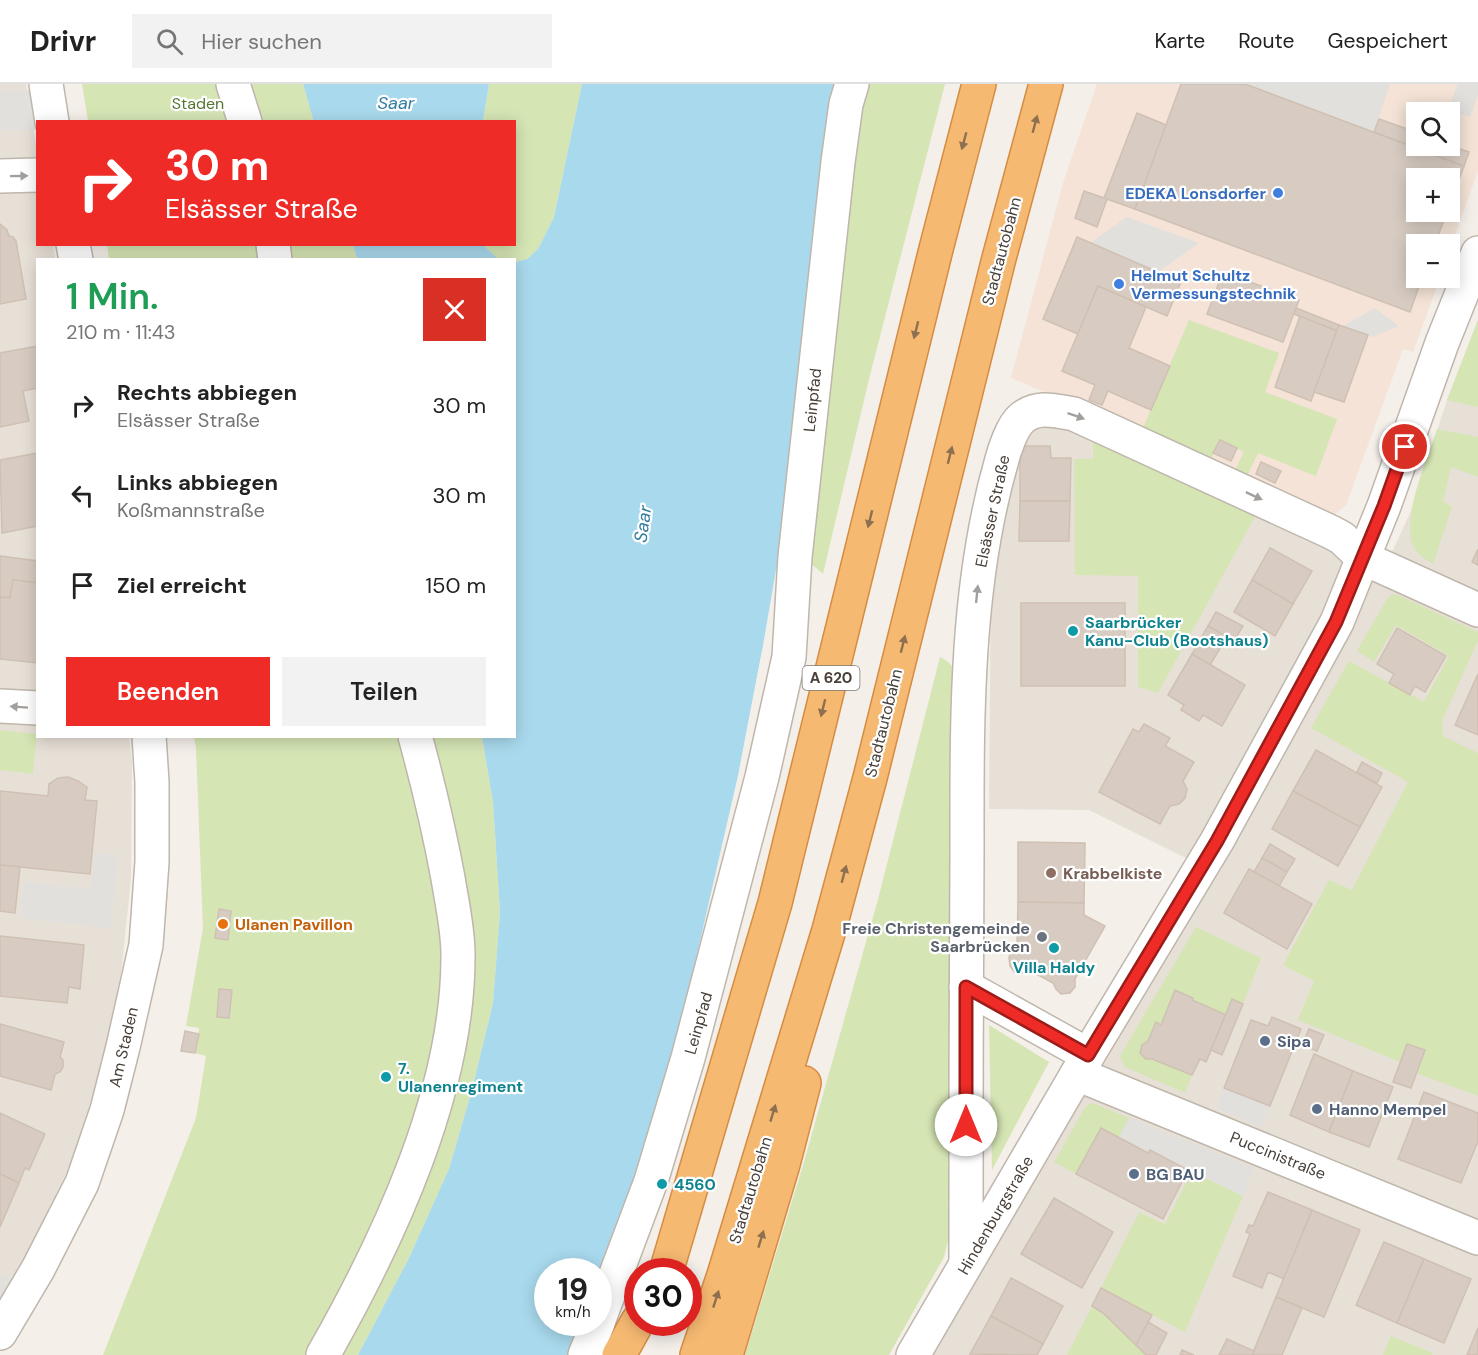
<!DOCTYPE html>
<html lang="de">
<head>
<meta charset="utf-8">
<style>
  :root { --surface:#fff; --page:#f2f2f2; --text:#222; --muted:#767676; --line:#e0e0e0; --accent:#ee2b26 }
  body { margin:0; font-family:"DM Sans",sans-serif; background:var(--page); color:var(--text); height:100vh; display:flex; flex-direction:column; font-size:22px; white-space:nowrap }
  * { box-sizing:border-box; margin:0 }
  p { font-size:20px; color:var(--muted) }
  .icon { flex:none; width:33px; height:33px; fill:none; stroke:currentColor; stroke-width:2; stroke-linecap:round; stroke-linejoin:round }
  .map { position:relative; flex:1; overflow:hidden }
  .panel { position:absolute; left:36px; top:174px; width:480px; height:480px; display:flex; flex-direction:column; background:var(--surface); border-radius:0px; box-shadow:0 3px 15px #0003 }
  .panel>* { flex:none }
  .top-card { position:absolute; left:36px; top:36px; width:480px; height:126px; border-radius:0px; box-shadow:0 3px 15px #0003; background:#ee2b26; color:#fff; overflow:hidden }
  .controls { position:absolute; left:1406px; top:18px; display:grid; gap:12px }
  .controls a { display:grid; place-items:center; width:54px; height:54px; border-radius:0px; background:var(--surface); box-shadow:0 3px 15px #0003; font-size:30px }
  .speed { position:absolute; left:534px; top:1174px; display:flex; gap:12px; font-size:30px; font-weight:700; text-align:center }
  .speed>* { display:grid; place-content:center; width:78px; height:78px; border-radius:50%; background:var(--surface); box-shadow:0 3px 15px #0003; line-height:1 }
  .speed small { font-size:15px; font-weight:400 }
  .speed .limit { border:9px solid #d22; background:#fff; color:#111 }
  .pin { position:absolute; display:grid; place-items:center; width:51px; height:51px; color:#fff; margin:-26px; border:3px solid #fff; border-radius:50%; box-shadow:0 2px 6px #0007 }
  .me { position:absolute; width:66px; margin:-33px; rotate:0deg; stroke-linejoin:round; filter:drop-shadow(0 0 4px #0008) }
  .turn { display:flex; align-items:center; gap:21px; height:126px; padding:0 30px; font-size:27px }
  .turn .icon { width:78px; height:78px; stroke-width:2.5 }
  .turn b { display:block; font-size:42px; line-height:51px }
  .round { display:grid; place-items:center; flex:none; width:63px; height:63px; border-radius:0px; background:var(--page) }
  .overview { display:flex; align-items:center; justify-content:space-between; height:102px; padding:0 30px }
  h1 { font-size:36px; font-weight:600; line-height:45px; color:#1e9e55 }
  .button { display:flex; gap:12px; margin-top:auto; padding:12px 30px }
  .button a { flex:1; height:69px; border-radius:0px; background:var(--accent); color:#fff; font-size:24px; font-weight:600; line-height:69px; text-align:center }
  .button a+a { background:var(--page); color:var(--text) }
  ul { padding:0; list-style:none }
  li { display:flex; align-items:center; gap:18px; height:90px; padding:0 30px }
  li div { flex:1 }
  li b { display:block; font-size:22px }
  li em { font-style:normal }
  header { display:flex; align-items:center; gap:36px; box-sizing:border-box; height:84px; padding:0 30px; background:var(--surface); border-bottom:2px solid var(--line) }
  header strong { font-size:28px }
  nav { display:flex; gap:33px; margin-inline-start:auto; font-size:21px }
  .search { width:420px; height:54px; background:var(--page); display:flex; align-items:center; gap:15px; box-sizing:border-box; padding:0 21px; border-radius:0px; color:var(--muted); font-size:22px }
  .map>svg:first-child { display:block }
</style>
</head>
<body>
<header>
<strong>Drivr</strong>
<div class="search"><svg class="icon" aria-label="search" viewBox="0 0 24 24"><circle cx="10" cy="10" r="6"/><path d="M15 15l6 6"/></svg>Hier suchen</div>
<nav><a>Karte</a><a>Route</a><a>Gespeichert</a></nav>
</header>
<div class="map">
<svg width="1478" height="1271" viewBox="0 0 1478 1271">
  <rect width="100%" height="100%" fill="#f4efe9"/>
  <g fill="#e7e0d7">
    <polygon points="0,0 26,0 37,68 38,160 53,161 55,175 38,176 38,652 129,653 132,677 131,795 121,890 101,981 76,1068 25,1175 0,1217"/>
    <polygon points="1478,236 1478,1271 932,1271 1212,787 1089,726 989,725 991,483 998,435 1028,350 1050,341 1065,343 1093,354 1382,490 1411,427 1447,316"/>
  </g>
  <path fill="#f4e3d6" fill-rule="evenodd" d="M 1097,0 L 1478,0 L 1478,87 L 1449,168 L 1449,160 L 1416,160 L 1416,194 L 1440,194 L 1413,268 L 1403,265 L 1346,421 L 1329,435 L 1141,349 L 1011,294 L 1063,99 ZM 1416,28 L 1449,28 L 1449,62 L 1416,62 ZM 1416,94 L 1449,94 L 1449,128 L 1416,128 Z"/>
  <g fill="#d5e5b4">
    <polygon points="82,0 303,0 314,37 88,37"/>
    <polygon points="489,0 582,0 554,133 538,165 527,175 515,178 514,176 495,175 483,161 514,160 514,38 483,37"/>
    <polygon points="865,0 945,0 868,299 823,490 807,476 829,262"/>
    <polygon points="107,161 353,161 357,175 109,175"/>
    <polygon points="1189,236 1279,269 1265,308 1337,335 1316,392 1258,369 1245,396 1233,390 1244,368 1220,356 1209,380 1141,349"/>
    <polygon points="1478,236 1478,323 1447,316"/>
    <path d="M 1437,345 L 1478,353 L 1478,393 L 1451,383 L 1443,417 L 1452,423 L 1433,480 C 1425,475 1417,471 1413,462 C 1401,433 1428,374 1437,345 Z"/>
    <polygon points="1093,354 1256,431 1158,609 1138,603 1138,492 1075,491 1074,375 1093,375"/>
    <polygon points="1392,510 1398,511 1478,548 1478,556 1442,637 1443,652 1478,669 1478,1012 1416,989 1424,966 1408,960 1400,978 1298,936 1314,897 1283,881 1329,796 1352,806 1408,698 1311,644 1349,577 1424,618 1449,572 1396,541 1374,578 1357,567 1387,515"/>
    <path d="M 940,573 C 969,586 954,618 950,643 L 949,1153 L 944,1173 L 889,1271 L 745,1271 L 804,1078 L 877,819 Z"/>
    <polygon points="0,646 37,650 33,690 0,686"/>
    <polygon points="194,653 482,653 493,718 500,828 493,919 472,1006 449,1085 408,1176 358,1271 103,1271 196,1034 206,972 195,969 199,944 186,942 203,844 196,665"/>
    <polygon points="1196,843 1261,874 1243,920 1232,915 1226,931 1192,916 1193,914 1175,906 1161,941 1156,939 1148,957 1142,961 1140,969 1146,975 1152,975 1192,991 1185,1009 1125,983 1120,972"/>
    <polygon points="989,941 1049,978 992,1086"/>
    <polygon points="1093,1019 1129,1034 1119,1053 1101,1044 1076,1090 1054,1078 1084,1025 1088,1021"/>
    <polygon points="1192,1088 1243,1112 1185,1248 1101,1204 1139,1128 1165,1140"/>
    <polygon points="1092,1222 1103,1229 1146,1271 1067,1271"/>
    <polygon points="1391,1252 1433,1269 1432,1271 1383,1271"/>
  </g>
  <g fill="#e2e0dd">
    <polygon points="1245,0 1390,0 1374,48"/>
    <polygon points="1458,0 1478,0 1478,11 1470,33 1448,25"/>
    <polygon points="46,6 38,38 37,46 0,46 0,7"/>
    <polygon points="1127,133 1199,159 1158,188 1090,159"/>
    <polygon points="1375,224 1399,242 1373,253 1343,242"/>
    <polygon points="95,769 118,771 112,844 20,834 24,798 91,805"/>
    <polygon points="1224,1004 1270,1022 1262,1043 1216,1024"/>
    <polygon points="1129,1034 1254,1084 1243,1112 1150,1066 1148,1069 1119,1053"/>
    <polygon points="0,1189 27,1203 0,1249"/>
  </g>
  <g fill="#a9d9ed">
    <polygon points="303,0 489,0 483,37 314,38"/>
    <polygon points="582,0 836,0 791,399 762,567 739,687 667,1001 599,1206 598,1188 548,1188 548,1239 585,1239 572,1271 358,1271 408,1176 449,1085 472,1006 493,919 500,828 493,718 482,653 514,652 515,178 527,175 538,165 554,133"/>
    <polygon points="353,161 483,161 498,175 357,175"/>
  </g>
  <polygon fill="#f4efe9" points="762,567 765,568 742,688 739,687"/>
  <g fill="#d8ccc2" stroke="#cfc0b3" stroke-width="1.5">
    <polygon points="1181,0 1245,0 1464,82 1449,123 1449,94 1416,94 1416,128 1447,128 1435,160 1416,160 1416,194 1422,194 1410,228 1135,125"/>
    <polygon points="1137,29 1166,41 1135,125 1104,114"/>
    <polygon points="1379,35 1416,48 1416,62 1449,61 1469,68 1464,82 1374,48"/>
    <polygon points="1084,107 1107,115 1097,143 1075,134"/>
    <polygon points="0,140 7,146 9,152 13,153 16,157 26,215 0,220"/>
    <polygon points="1077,153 1181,198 1167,232 1098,202 1078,250 1043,235"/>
    <polygon points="1223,188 1299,216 1283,258 1207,230"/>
    <polygon points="1098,202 1146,223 1129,264 1170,282 1151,326 1108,307 1102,321 1089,316 1095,301 1062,287"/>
    <polygon points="1296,224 1339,241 1337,247 1294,230"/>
    <polygon points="1300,232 1337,247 1311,317 1275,303"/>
    <polygon points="1339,241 1368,251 1344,318 1314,308"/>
    <polygon points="38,262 38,304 23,307 29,337 0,343 0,269"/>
    <polygon points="1220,356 1237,364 1231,377 1213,369"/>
    <polygon points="1020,362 1050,362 1051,374 1071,374 1070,417 1020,417"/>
    <polygon points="38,369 38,442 2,449 0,376"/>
    <polygon points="1261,378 1281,387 1275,399 1256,390"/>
    <polygon points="1020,417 1070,417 1069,457 1019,457"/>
    <polygon points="1270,464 1312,487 1293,520 1252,496"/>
    <polygon points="1478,465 1478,481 1472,478"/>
    <polygon points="0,472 38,477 38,499 13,496 10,514 0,513"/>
    <polygon points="13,496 38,499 38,579 0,575 0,513 10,514"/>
    <polygon points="1252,496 1293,520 1275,552 1234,528"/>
    <rect x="1021" y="519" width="104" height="83"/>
    <polygon points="1216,528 1243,542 1234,557 1208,542"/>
    <polygon points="1208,542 1227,553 1210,581 1192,570"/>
    <polygon points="1397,544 1446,572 1425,608 1415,602 1410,611 1389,599 1394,590 1377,580"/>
    <polygon points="1192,570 1245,601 1222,642 1203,631 1199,637 1181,626 1184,621 1168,611"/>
    <polygon points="1478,590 1478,651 1455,641"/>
    <polygon points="1144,640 1170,654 1165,662 1194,678 1183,697 1187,705 1185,714 1179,720 1170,722 1160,740 1099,708 1133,645 1139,648"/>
    <polygon points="1316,666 1382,703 1360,743 1293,707"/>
    <polygon points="1362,678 1382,689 1377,699 1357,688"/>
    <polygon points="68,693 78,697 87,703 85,716 97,717 90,790 0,781 0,707 48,712 49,700 58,694"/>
    <polygon points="1293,707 1360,743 1338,782 1272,745"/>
    <polygon points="1018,758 1085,759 1084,819 1018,818"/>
    <polygon points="1270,760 1295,775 1287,788 1262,774"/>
    <polygon points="1262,774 1287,788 1279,802 1254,788"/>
    <polygon points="0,781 20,783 15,829 0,827"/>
    <polygon points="1249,785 1312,820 1287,865 1224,829"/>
    <polygon points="1018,818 1084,819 1084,831 1105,842 1075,895 1075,903 1070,909 1061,910 1056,905 1053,899 1031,887 1024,889 1015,889 1010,882 1009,873 1012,866 1017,862"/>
    <polygon points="219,825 231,827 228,856 215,854"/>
    <polygon points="0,852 84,861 80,905 69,903 67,919 0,912"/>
    <polygon points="219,905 232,906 229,934 217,933"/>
    <polygon points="1175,906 1193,914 1192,916 1226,931 1206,978 1200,975 1192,991 1152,975 1146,975 1140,969 1142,961 1148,957 1156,938 1161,941"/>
    <polygon points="1232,915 1243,920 1222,971 1211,966"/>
    <polygon points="1272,933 1301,945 1270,1022 1224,1004 1251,936 1268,942"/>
    <polygon points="0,940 64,958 60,973 63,976 63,983 60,988 55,990 51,1006 0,992"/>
    <polygon points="1309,945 1324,951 1317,967 1302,961"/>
    <polygon points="185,947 199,950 195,969 181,967"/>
    <polygon points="1407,960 1425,966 1411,1004 1393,998"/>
    <polygon points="1314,970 1353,987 1329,1048 1290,1031"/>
    <polygon points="1353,987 1393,1003 1369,1063 1329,1048"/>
    <polygon points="1424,1008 1478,1029 1478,1057 1461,1099 1398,1075"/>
    <polygon points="0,1029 45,1050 29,1086 25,1084 19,1099 0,1090"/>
    <polygon points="1101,1044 1148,1069 1150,1066 1188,1086 1163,1135 1076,1090"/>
    <polygon points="0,1090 19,1099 0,1143"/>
    <polygon points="1268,1108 1312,1126 1284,1195 1268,1188 1262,1204 1233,1192 1250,1150 1246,1148 1249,1141 1253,1142"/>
    <polygon points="1054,1114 1113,1148 1082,1204 1021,1170"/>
    <polygon points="1312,1126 1360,1146 1324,1233 1276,1213"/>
    <polygon points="1384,1158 1424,1175 1397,1239 1356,1221"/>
    <polygon points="1424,1175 1471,1195 1444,1259 1397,1239"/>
    <polygon points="1011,1194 1063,1222 1043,1260 991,1232"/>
    <polygon points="1101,1204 1152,1231 1136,1261 1103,1229 1092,1222"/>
    <polygon points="1276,1213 1302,1224 1282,1271 1252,1271"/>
    <polygon points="991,1232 1043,1260 1037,1271 970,1270"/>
    <polygon points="1148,1238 1167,1249 1156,1271 1146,1271 1136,1261"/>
    <polygon points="1478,1244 1478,1271 1467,1271"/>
    <polygon points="1227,1255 1254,1267 1252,1271 1219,1271"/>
    <polygon points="1182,1266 1194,1271 1180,1271"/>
  </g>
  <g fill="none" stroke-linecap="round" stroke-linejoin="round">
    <defs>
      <g id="minor">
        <polyline points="46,0 52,38"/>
        <polyline points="233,0 245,38"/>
        <polyline points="0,92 38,91"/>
        <polyline points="73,160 76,176"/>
        <polyline points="273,160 275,176"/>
        <polyline points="0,622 38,624"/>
        <polyline points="966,903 1088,971"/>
        <polyline points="1077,990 1478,1154"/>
        <path d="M 966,1179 C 966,1042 966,906 967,769 C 967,639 965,505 1001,379 C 1004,367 1012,342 1022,334 C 1038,321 1056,327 1074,330 L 1331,448 L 1342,454 L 1363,474 L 1478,526"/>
        <polyline points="598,1238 651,1097 688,974 762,693 789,573 795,473 838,78 846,20 852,0"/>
        <polyline points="0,1249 38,1185 82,1099 107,1026 123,963 146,861 152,778 152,698 149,652"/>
        <path d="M 323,1271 C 389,1155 459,1006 458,870 C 458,845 452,819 448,794 C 439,746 428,699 415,652"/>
        <polyline points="585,1271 598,1239"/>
        <polyline points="913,1271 1088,971 1217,757 1337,538 1384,422 1442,259 1478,169"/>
      </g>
      <g id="highway">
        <polyline points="666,1188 775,819 936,165 979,0"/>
        <polyline points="619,1271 638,1237"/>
        <polyline points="697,1271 724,1191 829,846 870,694 998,178 1046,0"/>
        <polyline points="726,1271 783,1080 804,999"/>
      </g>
    </defs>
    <use href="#minor" stroke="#bfb6ac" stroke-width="36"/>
    <use href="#highway" stroke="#d58c42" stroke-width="36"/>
    <use href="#minor" stroke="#fff" stroke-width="33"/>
    <use href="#highway" stroke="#f6b972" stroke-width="33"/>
  </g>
  <defs><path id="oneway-solid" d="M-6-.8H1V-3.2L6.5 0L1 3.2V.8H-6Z" transform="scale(1.5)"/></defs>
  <g fill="#8d704f">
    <use href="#oneway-solid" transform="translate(1035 40) rotate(-75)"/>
    <use href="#oneway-solid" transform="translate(964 57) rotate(105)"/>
    <use href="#oneway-solid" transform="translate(916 246) rotate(104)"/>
    <use href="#oneway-solid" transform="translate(950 371) rotate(-76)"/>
    <use href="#oneway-solid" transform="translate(870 435) rotate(104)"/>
    <use href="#oneway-solid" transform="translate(903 560) rotate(-76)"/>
    <use href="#oneway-solid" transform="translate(823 624) rotate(104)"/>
    <use href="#oneway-solid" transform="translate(844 790) rotate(-75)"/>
    <use href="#oneway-solid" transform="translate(773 1029) rotate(-73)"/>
    <use href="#oneway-solid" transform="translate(761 1155) rotate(-73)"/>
    <use href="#oneway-solid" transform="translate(716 1215) rotate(-72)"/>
  </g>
  <g fill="#a39f9c">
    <use href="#oneway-solid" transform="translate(19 92) rotate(-1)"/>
    <use href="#oneway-solid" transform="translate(1076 332) rotate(19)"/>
    <use href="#oneway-solid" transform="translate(1254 412) rotate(25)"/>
    <use href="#oneway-solid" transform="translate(977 510) rotate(-84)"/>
    <use href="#oneway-solid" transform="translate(19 623) rotate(-176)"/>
  </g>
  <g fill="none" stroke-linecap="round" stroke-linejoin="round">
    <defs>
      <polyline id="route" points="966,1041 966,903 1088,971 1217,757 1336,538 1384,422 1405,363"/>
    </defs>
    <use href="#route" stroke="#9b1c19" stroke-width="15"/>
    <use href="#route" stroke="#ee2b26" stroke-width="10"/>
  </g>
  <g fill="#3f7fe0" stroke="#fff" stroke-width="2">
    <circle cx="1278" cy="109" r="6"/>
    <circle cx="1119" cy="200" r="6"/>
  </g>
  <g fill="#0f9aa8" stroke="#fff" stroke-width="2">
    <circle cx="1073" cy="547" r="6"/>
    <circle cx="1054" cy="864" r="6"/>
    <circle cx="386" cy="993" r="6"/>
    <circle cx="662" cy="1100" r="6"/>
  </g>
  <circle fill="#8d6e63" stroke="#fff" stroke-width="2" cx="1051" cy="789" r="6"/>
  <circle fill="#e8710a" stroke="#fff" stroke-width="2" cx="223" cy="840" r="6"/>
  <circle fill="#6b7280" stroke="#fff" stroke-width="2" cx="1042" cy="853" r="6"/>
  <g fill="#5c6f8a" stroke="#fff" stroke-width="2">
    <circle cx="1265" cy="957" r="6"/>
    <circle cx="1317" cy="1025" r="6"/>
    <circle cx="1134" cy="1090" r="6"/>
  </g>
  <g text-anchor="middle" stroke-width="4.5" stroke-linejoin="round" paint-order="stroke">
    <rect fill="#fff" stroke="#7e7974" stroke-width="1.5" x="802.5" y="582" width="57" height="24" rx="4.5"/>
    <g font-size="15" font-weight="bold" fill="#473f38">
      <text x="831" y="599">A 620</text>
    </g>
    <g font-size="16" fill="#52762e" stroke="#fff">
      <text x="198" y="25">Staden</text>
    </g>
    <g font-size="16" font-weight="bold" fill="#366cbe" stroke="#fff" text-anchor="end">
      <text x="1266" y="115">EDEKA Lonsdorfer</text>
      <text x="1131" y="197" text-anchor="start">Helmut Schultz<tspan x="1131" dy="18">Vermessungstechnik</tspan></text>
    </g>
    <g font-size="16" fill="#473f38" stroke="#fff">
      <text transform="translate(1001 167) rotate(-75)" y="6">Stadtautobahn</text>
      <text transform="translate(812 316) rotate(-84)" y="6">Leinpfad</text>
      <text transform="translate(992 427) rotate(-78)" y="6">Elsässer Straße</text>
      <text transform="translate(883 639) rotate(-76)" y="6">Stadtautobahn</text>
      <text transform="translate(698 939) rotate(-74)" y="6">Leinpfad</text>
      <text transform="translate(123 963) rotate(-77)" y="6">Am Staden</text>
      <text transform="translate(1278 1071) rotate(22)" y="6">Puccinistraße</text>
      <text transform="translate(750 1106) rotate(-73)" y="6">Stadtautobahn</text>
      <text transform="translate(995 1131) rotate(-60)" y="6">Hindenburgstraße</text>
    </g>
    <g font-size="16" font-weight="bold" fill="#0d838f" stroke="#fff" text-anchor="start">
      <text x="1085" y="544">Saarbrücker<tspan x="1085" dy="18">Kanu-Club (Bootshaus)</tspan></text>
      <text x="1054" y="889" text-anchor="middle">Villa Haldy</text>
      <text x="398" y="990">7.<tspan x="398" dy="18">Ulanenregiment</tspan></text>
      <text x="674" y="1106">4560</text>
    </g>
    <g font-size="16" font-weight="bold" fill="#785e54" stroke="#fff" text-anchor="start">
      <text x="1063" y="795">Krabbelkiste</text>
    </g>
    <g font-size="16" font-weight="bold" fill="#c56008" stroke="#fff" text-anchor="start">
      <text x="235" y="846">Ulanen Pavillon</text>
    </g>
    <g font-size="16" font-weight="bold" fill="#5b616d" stroke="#fff" text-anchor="end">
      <text x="1030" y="850">Freie Christengemeinde<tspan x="1030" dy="18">Saarbrücken</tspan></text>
    </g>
    <g font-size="16" font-weight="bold" fill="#4e5e75" stroke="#fff" text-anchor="start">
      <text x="1277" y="963">Sipa</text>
      <text x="1329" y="1031">Hanno Mempel</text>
      <text x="1146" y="1096">BG BAU</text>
    </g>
    <g font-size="18" font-style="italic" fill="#327e9d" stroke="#fff">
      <text x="396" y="25">Saar</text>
      <text transform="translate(643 440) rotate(-82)" y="6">Saar</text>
    </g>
  </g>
</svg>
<div class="controls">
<a><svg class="icon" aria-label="search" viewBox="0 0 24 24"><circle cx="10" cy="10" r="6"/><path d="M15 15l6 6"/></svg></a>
<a>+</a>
<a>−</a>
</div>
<div class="speed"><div>19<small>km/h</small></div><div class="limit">30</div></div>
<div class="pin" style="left:1405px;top:363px;background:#d93025"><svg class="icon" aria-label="arrive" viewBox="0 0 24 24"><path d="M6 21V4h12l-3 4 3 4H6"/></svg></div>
<svg class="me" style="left:966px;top:1041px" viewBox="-20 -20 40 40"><circle r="19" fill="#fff"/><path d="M0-13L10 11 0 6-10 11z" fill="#ee2b26"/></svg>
<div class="top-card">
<div class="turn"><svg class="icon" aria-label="right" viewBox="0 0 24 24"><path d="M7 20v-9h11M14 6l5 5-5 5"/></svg><div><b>30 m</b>Elsässer Straße</div></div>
</div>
<section class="panel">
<div class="overview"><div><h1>1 Min.</h1><p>210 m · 11:43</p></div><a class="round" style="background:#d93025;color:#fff"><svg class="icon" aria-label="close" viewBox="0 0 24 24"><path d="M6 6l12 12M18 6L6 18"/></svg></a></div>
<ul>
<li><svg class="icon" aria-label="right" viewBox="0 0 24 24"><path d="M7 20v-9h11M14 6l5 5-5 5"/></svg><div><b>Rechts abbiegen</b><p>Elsässer Straße</p></div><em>30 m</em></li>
<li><svg class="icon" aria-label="left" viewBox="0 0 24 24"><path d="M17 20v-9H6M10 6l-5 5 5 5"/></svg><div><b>Links abbiegen</b><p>Koßmannstraße</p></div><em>30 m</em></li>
<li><svg class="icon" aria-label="arrive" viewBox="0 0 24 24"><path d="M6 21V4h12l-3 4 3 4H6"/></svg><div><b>Ziel erreicht</b></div><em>150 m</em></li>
</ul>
<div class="button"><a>Beenden</a><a>Teilen</a></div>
</section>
</div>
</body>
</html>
